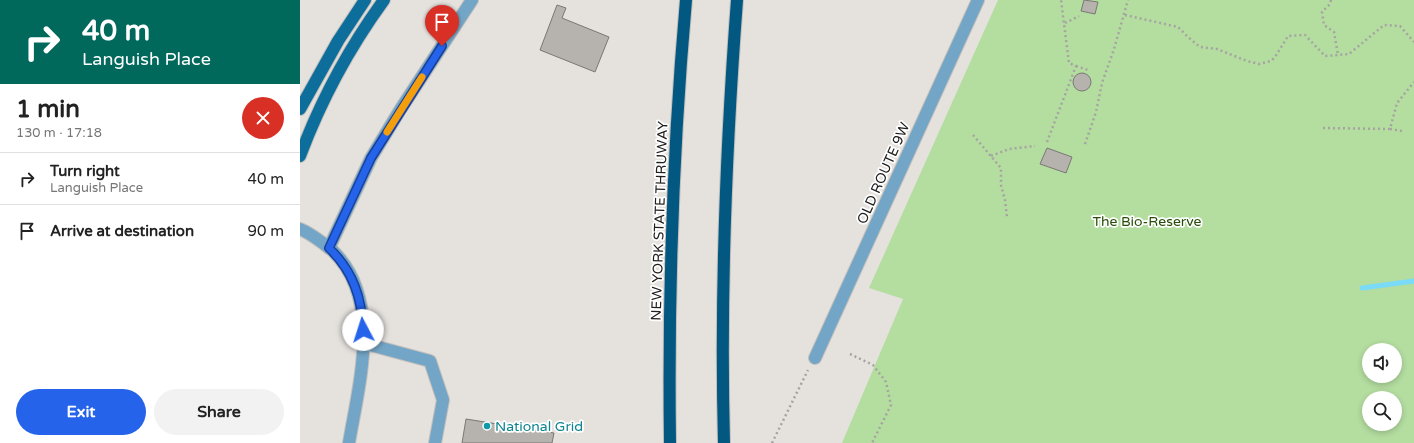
<!DOCTYPE html>
<html lang="en">
<head>
<meta charset="utf-8">
<style>
  :root { --surface:#fff; --page:#f2f2f2; --text:#222; --muted:#767676; --line:#e0e0e0; --accent:#2563eb }
  body { margin:0; font-family:"Varela Round",sans-serif; background:var(--page); color:var(--text); height:100vh; display:flex; flex-direction:column; font-size:15px; white-space:nowrap }
  * { box-sizing:border-box; margin:0 }
  p { font-size:13px; color:var(--muted) }
  .icon { flex:none; width:22px; height:22px; fill:none; stroke:currentColor; stroke-width:2; stroke-linecap:round; stroke-linejoin:round }
  .map { position:relative; flex:1; overflow:hidden }
  .side { display:flex; flex-direction:column; background:var(--surface); width:300px }
  .side>* { flex:none }
  .hud { background:#00695c; color:#fff; overflow:hidden }
  .controls { position:absolute; left:1062px; top:343px; display:grid; gap:8px }
  .controls a { display:grid; place-items:center; width:40px; height:40px; border-radius:50%; background:var(--surface); box-shadow:0 2px 6px #0003; font-size:20px }
  .pin { position:absolute; display:grid; place-items:center; width:34px; height:34px; color:#fff; margin:-41px -17px; border-radius:50% 50% 50% 0; rotate:-45deg; box-shadow:0 0 4px #0007 }
  .pin .icon { rotate:45deg }
  .me { position:absolute; width:44px; margin:-22px; rotate:355deg; stroke-linejoin:round; filter:drop-shadow(0 0 3px #0008) }
  .turn { display:flex; align-items:center; gap:14px; height:84px; padding:0 16px; font-size:18px }
  .turn .icon { width:52px; height:52px; stroke-width:2.5 }
  .turn b { display:block; font-size:28px; line-height:34px }
  .round { display:grid; place-items:center; flex:none; width:42px; height:42px; border-radius:21px; background:var(--page) }
  .summary { display:flex; align-items:center; justify-content:space-between; height:68px; padding:0 16px }
  h1 { font-size:24px; font-weight:700; line-height:30px }
  .button { display:flex; gap:8px; margin-top:auto; padding:8px 16px }
  .button a { flex:1; height:46px; border-radius:24px; background:var(--accent); color:#fff; font-size:16px; font-weight:700; line-height:46px; text-align:center }
  .button a+a { background:var(--page); color:var(--text) }
  ul { padding:0; list-style:none }
  li { display:flex; align-items:center; gap:12px; height:52px; padding:0 16px; border-top:1px solid var(--line) }
  li div { flex:1 }
  li b { display:block; font-size:15px }
  li em { font-style:normal }
  main { display:flex; flex:1; min-height:0 }
  .map>svg:first-child { display:block }
</style>
</head>
<body>
<main>
<section class="side">
<div class="hud">
<div class="turn"><svg class="icon" aria-label="right" viewBox="0 0 24 24"><path d="M7 20v-9h11M14 6l5 5-5 5"/></svg><div><b>40 m</b>Languish Place</div></div>
</div>
<div class="summary"><div><h1>1 min</h1><p>130 m · 17:18</p></div><a class="round" style="background:#d93025;color:#fff"><svg class="icon" aria-label="close" viewBox="0 0 24 24"><path d="M6 6l12 12M18 6L6 18"/></svg></a></div>
<ul>
<li><svg class="icon" aria-label="right" viewBox="0 0 24 24"><path d="M7 20v-9h11M14 6l5 5-5 5"/></svg><div><b>Turn right</b><p>Languish Place</p></div><em>40 m</em></li>
<li><svg class="icon" aria-label="arrive" viewBox="0 0 24 24"><path d="M6 21V4h12l-3 4 3 4H6"/></svg><div><b>Arrive at destination</b></div><em>90 m</em></li>
</ul>
<div class="button"><a>Exit</a><a>Share</a></div>
</section>
<div class="map">
<svg width="1114" height="443" viewBox="0 0 1114 443">
  <rect width="100%" height="100%" fill="#e5e2de"/>
  <path fill="#b4dda0" fill-rule="evenodd" d="M 698,0 L 1114,0 L 1114,443 L 542,443 L 603,299 L 569,288 ZM 1069,350 L 1095,350 L 1095,376 L 1069,376 ZM 1069,398 L 1095,398 L 1095,424 L 1069,424 Z"/>
  <g fill="none" stroke-linecap="round" stroke-linejoin="round">
    <polyline stroke="#79dbf7" stroke-width="5" points="1062,288 1114,281"/>
  </g>
  <g fill="#b6b3af" stroke="#7a7874">
    <polygon points="784,0 798,2 795,14 781,11"/>
    <polygon points="257,5 266,8 262,18 309,37 295,72 240,50"/>
    <circle cx="782" cy="82" r="9"/>
    <polygon points="747,148 772,157 766,173 740,164"/>
    <polygon points="166,419 254,433 252,443 162,443"/>
  </g>
  <g fill="none" stroke-linecap="round" stroke-linejoin="round">
    <defs>
      <g id="minor">
        <path d="M 0,229 C 12,234 23,243 33,251 C 83,300 59,383 49,443"/>
        <polyline points="29,248 71,158 100,110 172,0"/>
        <polyline points="63,343 130,361 143,400 135,443"/>
        <polyline points="515,358 678,0"/>
      </g>
      <g id="major">
        <polyline points="0,109 38,41 65,0"/>
        <path d="M 0,156 C 21,100 49,48 84,0"/>
      </g>
      <g id="highway">
        <path d="M 370,443 C 368,295 373,147 386,0"/>
        <path d="M 424,443 C 420,295 426,147 437,0"/>
      </g>
    </defs>
    <use href="#minor" stroke="#c2bfbc" stroke-width="14"/>
    <use href="#major" stroke="#c2bfbc" stroke-width="14"/>
    <use href="#highway" stroke="#c2bfbc" stroke-width="14"/>
    <g stroke="#a6a4a1" stroke-width="2.5" stroke-dasharray="2 3" stroke-linecap="butt">
      <polyline points="1031,0 1030,4 1022,12 1024,25 1034,32 1038,55"/>
      <polyline points="825,15 878,27 888,37 900,47 917,49 947,61 959,64 971,61 975,57 988,36 1005,35 1025,56 1049,54 1084,25 1100,26 1114,42"/>
      <polyline points="765,23 779,16"/>
      <polyline points="776,66 788,70"/>
      <polyline points="1023,128 1090,129 1097,103 1114,82"/>
      <polyline points="1090,129 1102,131"/>
      <polyline points="673,135 701,168 701,185 705,200 707,217"/>
      <polyline points="747,142 776,66 769,63 761,0"/>
      <polyline points="785,144 796,112 802,83 814,49 828,0"/>
      <polyline points="691,156 709,149 735,146"/>
      <polyline points="550,354 573,365 586,382 591,405 572,443"/>
      <polyline points="472,443 508,370"/>
    </g>
    <use href="#minor" stroke="#73a5c6" stroke-width="12"/>
    <use href="#major" stroke="#0d6e9c" stroke-width="12"/>
    <use href="#highway" stroke="#025880" stroke-width="12"/>
  </g>
  <g fill="none" stroke-linecap="round" stroke-linejoin="round">
    <defs>
      <path id="route" d="M 63,330 C 62,298 53,271 29,248 L 71,158 L 142,46"/>
    </defs>
    <use href="#route" stroke="#184099" stroke-width="10"/>
    <use href="#route" stroke="#2563eb" stroke-width="7"/>
    <polyline stroke="#f59e0b" stroke-width="7" points="87,132 122,77"/>
  </g>
  <circle fill="#0f9aa8" stroke="#fff" stroke-width="1.5" cx="187" cy="426" r="4"/>
  <g text-anchor="middle" stroke-width="3.5" stroke-linejoin="round" paint-order="stroke">
    <g font-size="14" fill="#21201f" stroke="#fff">
      <text transform="translate(583 173) rotate(-66)" y="5">OLD ROUTE 9W</text>
      <text transform="translate(359 221) rotate(-88)" y="5">NEW YORK STATE THRUWAY</text>
    </g>
    <g font-size="14" fill="#274e09" stroke="#fff">
      <text x="847" y="226">The Bio-Reserve</text>
    </g>
    <g font-size="14" fill="#0d838f" stroke="#fff" text-anchor="start">
      <text x="195" y="431">National Grid</text>
    </g>
  </g>
</svg>
<div class="controls">
<a><svg class="icon" aria-label="sound" viewBox="0 0 24 24"><path d="M4 9h4l5-4v14l-5-4H4zM17 9q2 3 0 6"/></svg></a>
<a><svg class="icon" aria-label="search" viewBox="0 0 24 24"><circle cx="10" cy="10" r="6"/><path d="M15 15l6 6"/></svg></a>
</div>
<div class="pin" style="left:142px;top:46px;background:#d93025"><svg class="icon" aria-label="arrive" viewBox="0 0 24 24"><path d="M6 21V4h12l-3 4 3 4H6"/></svg></div>
<svg class="me" style="left:63px;top:330px" viewBox="-20 -20 40 40"><circle r="19" fill="#fff"/><path d="M0-13L10 11 0 6-10 11z" fill="#2563eb"/></svg>
</div>
</main>
</body>
</html>
